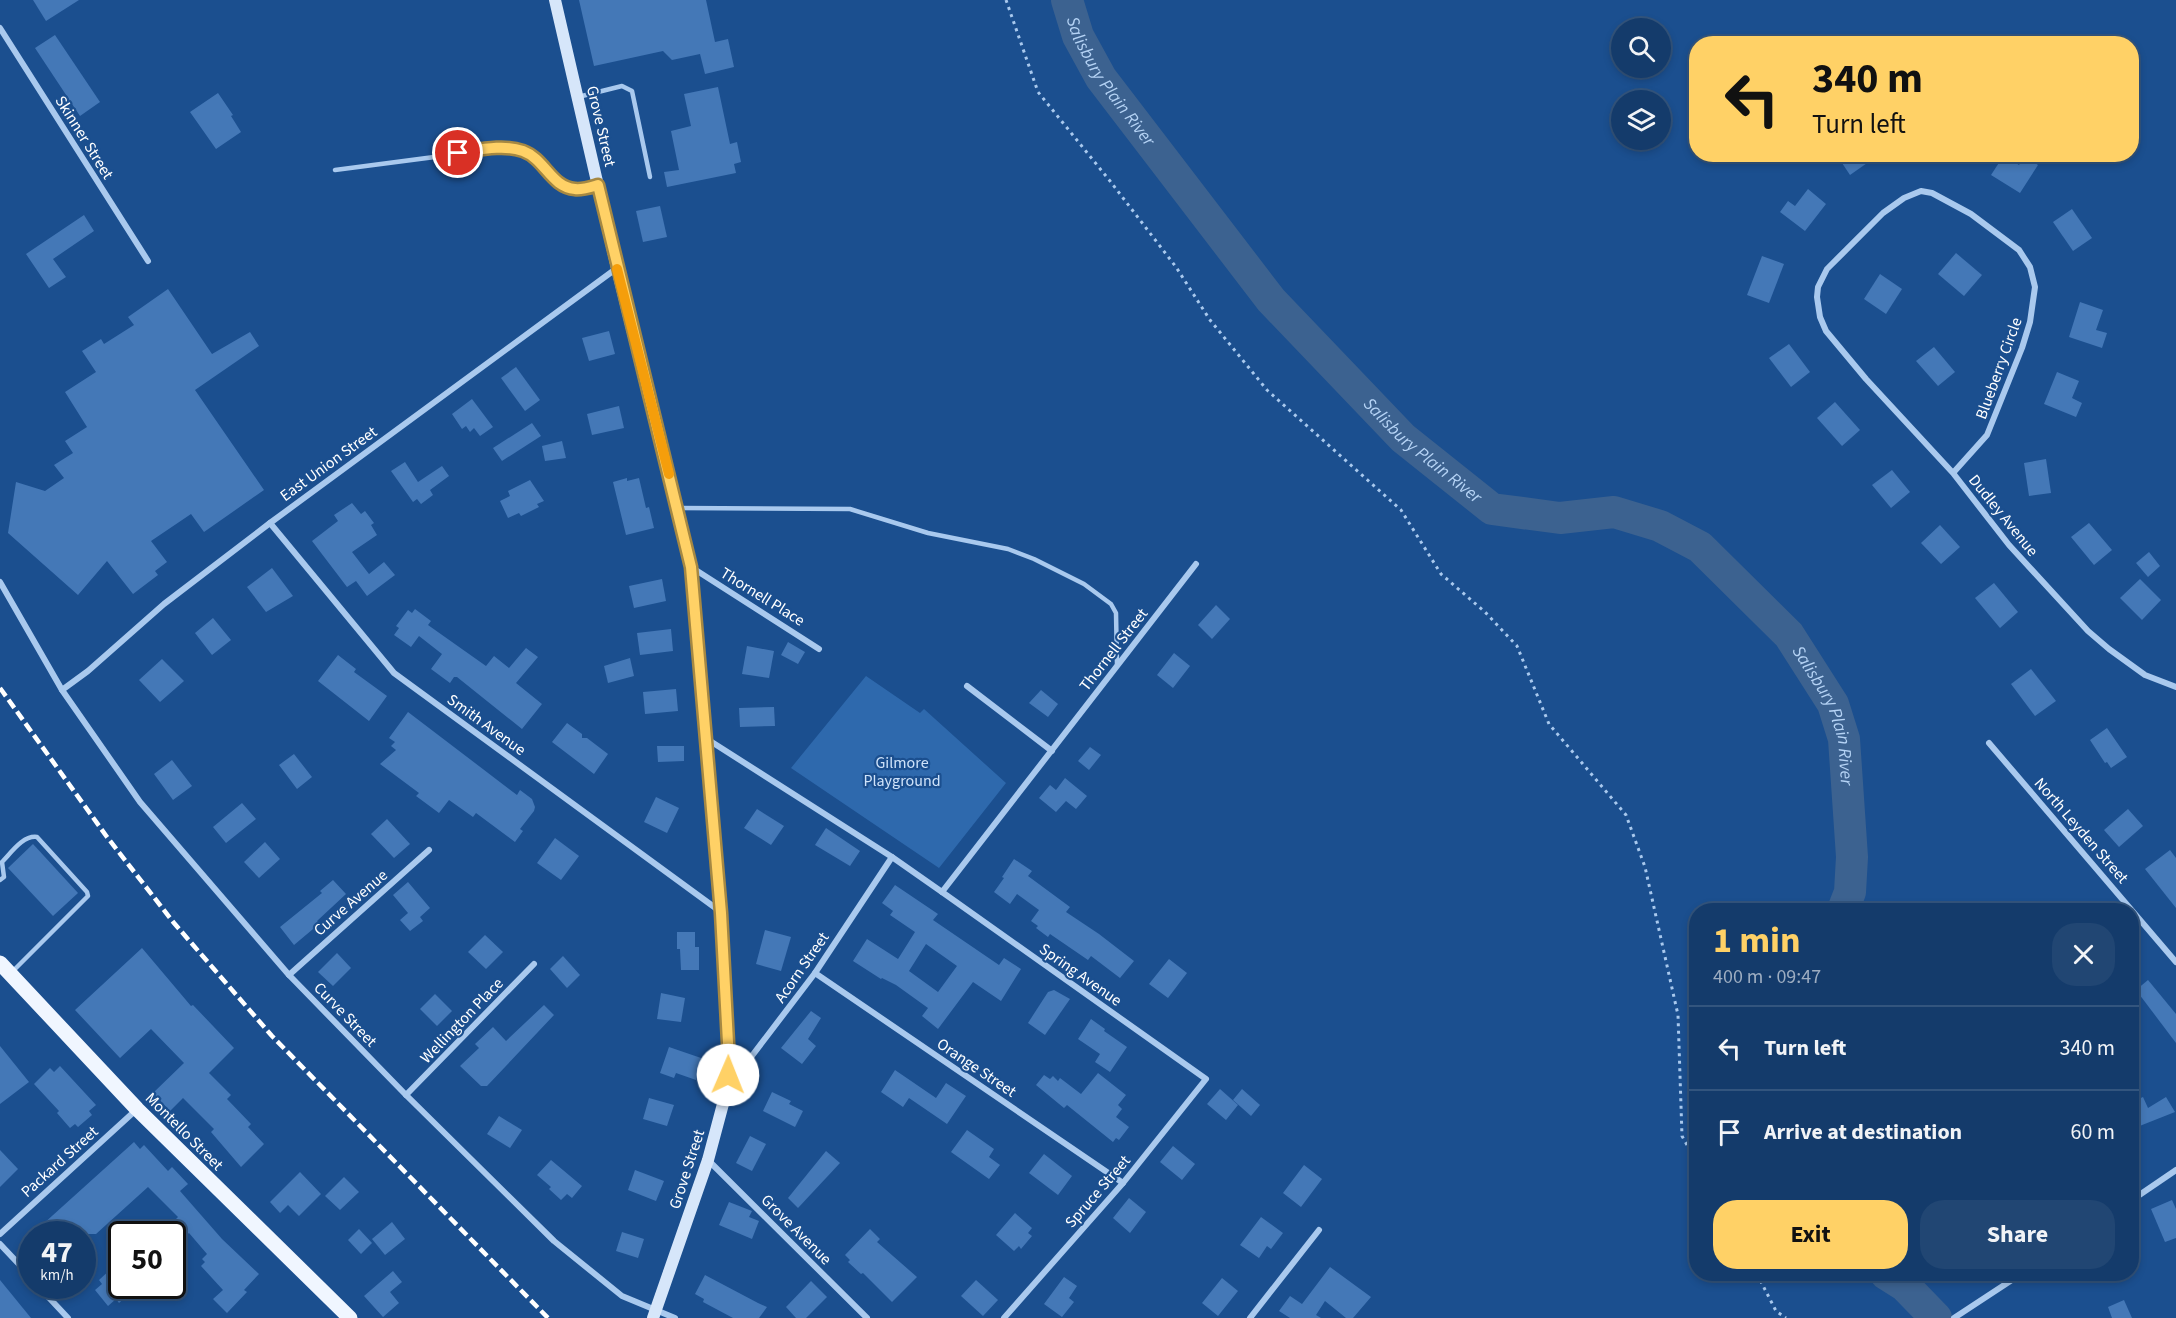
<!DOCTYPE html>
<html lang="en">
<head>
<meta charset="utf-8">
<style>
  :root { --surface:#143b6b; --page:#214673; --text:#f1f3f6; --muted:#9dadc1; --line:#33557e; --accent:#ffd166 }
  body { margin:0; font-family:"Source Sans 3",sans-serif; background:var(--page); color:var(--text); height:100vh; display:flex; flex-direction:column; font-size:22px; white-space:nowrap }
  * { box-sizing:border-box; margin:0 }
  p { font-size:20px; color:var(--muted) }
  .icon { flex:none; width:33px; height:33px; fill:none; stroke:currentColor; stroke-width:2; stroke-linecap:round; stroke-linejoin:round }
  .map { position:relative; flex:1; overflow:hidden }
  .details { position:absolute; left:1689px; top:903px; width:450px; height:378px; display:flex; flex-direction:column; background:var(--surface); border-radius:24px; box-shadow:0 3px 9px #0003,0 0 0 2px var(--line) }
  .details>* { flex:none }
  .guide { position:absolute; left:1689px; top:36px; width:450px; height:126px; border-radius:24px; box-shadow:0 3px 9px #0003,0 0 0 2px var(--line); background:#ffd166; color:#111; overflow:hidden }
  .fabs { position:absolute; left:1611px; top:18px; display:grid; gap:12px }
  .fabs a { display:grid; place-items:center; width:60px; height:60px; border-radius:50%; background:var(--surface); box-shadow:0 3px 9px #0003,0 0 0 2px var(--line); font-size:30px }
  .speed { position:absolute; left:18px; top:1221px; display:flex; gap:12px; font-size:30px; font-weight:700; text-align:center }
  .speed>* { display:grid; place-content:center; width:78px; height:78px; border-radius:50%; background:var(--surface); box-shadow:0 3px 9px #0003,0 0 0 2px var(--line); line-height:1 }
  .speed small { font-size:15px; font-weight:400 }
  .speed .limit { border:3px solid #111; border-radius:9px; background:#fff; color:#111 }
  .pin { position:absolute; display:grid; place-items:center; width:51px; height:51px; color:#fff; margin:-26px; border:3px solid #fff; border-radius:50%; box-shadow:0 2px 6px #0007 }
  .me { position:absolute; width:66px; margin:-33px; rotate:1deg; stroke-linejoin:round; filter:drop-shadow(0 0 4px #0008) }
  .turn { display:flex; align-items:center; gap:21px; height:126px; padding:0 24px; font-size:27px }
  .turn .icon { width:78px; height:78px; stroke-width:2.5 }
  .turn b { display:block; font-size:42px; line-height:51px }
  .round { display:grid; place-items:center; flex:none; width:63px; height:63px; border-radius:24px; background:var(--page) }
  .head { display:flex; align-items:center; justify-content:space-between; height:102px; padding:0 24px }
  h1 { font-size:36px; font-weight:700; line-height:45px; color:var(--accent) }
  .cta { display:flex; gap:12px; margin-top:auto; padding:12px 24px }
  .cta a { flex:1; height:69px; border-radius:24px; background:var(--accent); color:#111; font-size:24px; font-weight:700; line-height:69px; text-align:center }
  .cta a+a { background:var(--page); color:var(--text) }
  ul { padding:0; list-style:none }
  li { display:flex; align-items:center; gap:18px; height:84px; padding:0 24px; border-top:2px solid var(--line) }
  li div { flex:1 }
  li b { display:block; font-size:22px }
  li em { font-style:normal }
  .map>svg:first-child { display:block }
</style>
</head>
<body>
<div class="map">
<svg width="2176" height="1318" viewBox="0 0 2176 1318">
  <rect width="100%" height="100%" fill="#1b4f8f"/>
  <polygon fill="#2e69ad" points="866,676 920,713 924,709 1006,783 939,868 791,768"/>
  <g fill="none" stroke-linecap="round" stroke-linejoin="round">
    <g stroke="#3c6290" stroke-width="32">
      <path id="s1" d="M 1067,0 L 1078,36 L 1101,78 L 1271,300 L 1403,438 L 1492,509 L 1560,518 L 1614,512 L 1660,526 L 1700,547 L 1789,635 L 1833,704 L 1844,739 L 1852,857 L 1850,892 L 1843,910"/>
      <polyline points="1886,1274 1905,1286 1936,1318"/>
    </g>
  </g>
  <g fill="#4478b7" fill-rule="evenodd">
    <polygon points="33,0 79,0 46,21"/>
    <polygon points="579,0 706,0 715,42 728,39 734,67 705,74 700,54 672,60 663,51 594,66"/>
    <polygon points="55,35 100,102 80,116 35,48"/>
    <polygon points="718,87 730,144 737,142 741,162 734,164 736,173 667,187 664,172 679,170 671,131 691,126 684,94"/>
    <polygon points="218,93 233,115 231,116 241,132 216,149 190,112"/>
    <polygon points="1836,154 1880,154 1850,175"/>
    <polygon points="2004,155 2019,165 2025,156 2038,165 2020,193 1991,175"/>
    <polygon points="1808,189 1826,204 1805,231 1780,212 1788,201 1795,206"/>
    <polygon points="660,206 667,237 643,242 636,211"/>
    <polygon points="2072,209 2092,238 2073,251 2053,222"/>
    <polygon points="84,215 94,231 53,259 66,277 49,288 26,254"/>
    <polygon points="1956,253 1982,275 1964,296 1938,274"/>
    <polygon points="1762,256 1784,264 1769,303 1747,295"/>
    <polygon points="1880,274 1902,289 1886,314 1864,299"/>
    <polygon points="168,289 212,354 250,332 259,346 195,390 264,490 204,532 191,514 151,541 167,562 155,571 158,575 133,594 107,561 78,595 8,533 16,482 45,491 64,478 54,465 73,453 65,441 87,427 65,392 96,372 82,351 101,339 104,344 134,325 128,317"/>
    <polygon points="2080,302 2103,310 2096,330 2107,333 2102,348 2069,337"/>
    <polygon points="609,331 615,354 589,361 582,338"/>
    <polygon points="1789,344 1810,372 1791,387 1769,358"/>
    <polygon points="1934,347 1955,372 1938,386 1916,361"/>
    <polygon points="516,367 540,400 525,411 501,378"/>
    <polygon points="2057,372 2079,381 2072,398 2082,403 2076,417 2044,404"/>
    <polygon points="472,399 493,427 480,436 474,428 470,432 466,426 462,429 452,414"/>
    <polygon points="1835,402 1860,430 1842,446 1817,418"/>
    <polygon points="619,406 624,428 592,435 587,414"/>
    <polygon points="532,423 541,436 502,461 493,448"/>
    <polygon points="562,441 566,458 545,461 542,446"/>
    <polygon points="2046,459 2051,493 2029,496 2024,463"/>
    <polygon points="405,462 418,482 442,466 449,476 430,490 433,495 421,504 417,499 413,502 391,471"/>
    <polygon points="1892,470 1910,492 1891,508 1872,485"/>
    <polygon points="627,478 627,481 639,478 646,508 649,507 654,528 626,535 613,482"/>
    <polygon points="530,480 544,501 537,504 539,507 521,516 519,513 508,518 500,501 510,496 508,491"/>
    <polygon points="352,503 361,514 365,511 374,523 371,525 377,535 352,552 369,574 384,562 395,575 367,596 356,581 347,587 312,541 338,521 334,515"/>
    <polygon points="2089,523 2112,550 2094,565 2071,537"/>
    <polygon points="1940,525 1960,547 1941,564 1921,543"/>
    <polygon points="2149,552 2160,566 2148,577 2136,563"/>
    <polygon points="272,568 293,596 266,612 247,587"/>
    <polygon points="662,579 666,601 634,608 629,586"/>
    <polygon points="2140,579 2161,600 2142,620 2120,598"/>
    <polygon points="1994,583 2018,612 2000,628 1975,598"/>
    <polygon points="1216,605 1230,619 1212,639 1198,625"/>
    <polygon points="415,609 431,621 428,625 486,666 494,656 509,668 526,648 538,657 516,683 542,704 522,729 457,677 454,677 450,683 431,669 442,654 419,636 411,647 394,635 399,628 396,626 408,610 412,613"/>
    <polygon points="213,618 231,640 212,655 195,633"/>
    <polygon points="671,629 673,651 640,655 637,633"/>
    <polygon points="788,642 805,652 798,664 781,655"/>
    <polygon points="747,646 774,651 769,678 742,674"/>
    <polygon points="1174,653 1190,666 1173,688 1157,675"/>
    <polygon points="338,655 356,669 354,672 387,696 369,721 318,681"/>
    <polygon points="630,658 634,676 608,683 604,666"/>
    <polygon points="162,659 184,681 160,702 139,680"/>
    <polygon points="2031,669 2056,701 2035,716 2011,684"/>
    <polygon points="676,689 678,711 645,714 643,692"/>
    <polygon points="1041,690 1058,704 1048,717 1029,703"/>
    <polygon points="774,707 775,726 740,727 739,708"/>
    <polygon points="408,712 517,795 520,790 532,799 535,807 534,811 520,829 523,831 515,842 476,813 473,817 449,800 439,813 416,796 419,793 380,764 396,750 391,746 395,742 389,738"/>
    <polygon points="567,723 582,734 582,738 587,738 608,754 594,774 552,742"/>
    <polygon points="2107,728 2127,757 2111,768 2107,762 2105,763 2090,740"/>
    <polygon points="657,746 684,746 684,761 658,762"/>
    <polygon points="1090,747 1101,755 1089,770 1078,761"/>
    <polygon points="294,754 312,777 297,789 279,765"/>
    <polygon points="172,760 192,786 173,800 154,774"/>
    <polygon points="1065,778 1087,796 1076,809 1066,801 1056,812 1039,798 1050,785 1056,790"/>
    <polygon points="656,797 679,808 667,833 644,822"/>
    <polygon points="242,803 256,819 226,843 213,827"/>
    <polygon points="757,809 784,826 771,845 744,828"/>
    <polygon points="2128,809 2143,826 2119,847 2104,830"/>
    <polygon points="387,819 410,844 394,858 371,834"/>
    <polygon points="826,828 860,851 850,866 815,845"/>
    <polygon points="555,838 579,856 561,880 537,863"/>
    <polygon points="265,842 280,859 259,878 244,862"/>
    <polygon points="33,844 78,893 53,916 8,868"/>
    <polygon points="2170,850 2176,858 2176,908 2145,869"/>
    <polygon points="1014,859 1032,871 1028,876 1070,907 1066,912 1099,934 1134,961 1120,978 1091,956 1088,960 1050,934 1048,937 1036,928 1038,926 1031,921 1039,910 1017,894 1010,904 994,892 1004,878 1002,877"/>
    <polygon points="333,880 346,894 317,921 319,924 294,945 280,927 322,893 320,891"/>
    <polygon points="408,882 430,908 420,917 423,921 410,931 400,920 408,913 393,895"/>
    <path d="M 895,885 L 938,914 L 933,920 L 999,965 L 1004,958 L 1021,969 L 1001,1001 L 973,982 L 938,1029 L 922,1016 L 928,1008 L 896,985 L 882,978 L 881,979 L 853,961 L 867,939 L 898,959 L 915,932 L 890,915 L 893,911 L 882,903 ZM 926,944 L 957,966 L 938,992 L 909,971 Z"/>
    <polygon points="765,930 791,937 781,971 756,964"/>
    <polygon points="677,932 695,932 695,947 699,947 699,970 681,970 680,949 677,949"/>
    <polygon points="485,935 503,952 486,969 468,952"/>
    <polygon points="142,948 191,1006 193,1005 234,1048 209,1073 231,1095 227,1099 251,1124 248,1127 264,1144 241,1167 211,1132 214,1129 183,1098 170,1111 153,1093 184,1063 151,1029 120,1058 75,1010"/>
    <polygon points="337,953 351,968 333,986 318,972"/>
    <polygon points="563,956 580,975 567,988 550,969"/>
    <polygon points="1169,959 1187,973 1168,998 1149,984"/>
    <polygon points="2148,980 2176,1014 2176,1043 2136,990"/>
    <polygon points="1054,990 1070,999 1045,1035 1028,1023 1048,992"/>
    <polygon points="661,993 685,998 681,1022 657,1019"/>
    <polygon points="435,994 452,1011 437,1026 420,1009"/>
    <polygon points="544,1005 554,1015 487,1086 481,1086 460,1066 479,1048 475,1044 493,1027 506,1041"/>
    <polygon points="811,1011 821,1018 808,1039 816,1046 802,1064 781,1048"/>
    <polygon points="1091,1019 1105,1029 1104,1031 1127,1047 1110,1072 1095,1062 1100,1054 1078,1039"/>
    <polygon points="0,1046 29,1082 0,1104"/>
    <polygon points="669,1047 704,1059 696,1080 676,1073 674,1078 660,1073"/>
    <polygon points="60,1066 96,1105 89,1111 92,1115 78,1127 75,1124 70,1128 57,1113 59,1111 34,1084 50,1068 54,1072"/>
    <polygon points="895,1070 936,1098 946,1083 966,1096 947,1124 909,1098 903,1107 881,1092"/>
    <polygon points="1098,1073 1126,1095 1118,1105 1122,1109 1116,1117 1129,1127 1119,1140 1116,1138 1113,1142 1067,1105 1064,1108 1036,1085 1044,1075 1050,1079 1053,1076 1058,1081 1060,1078 1081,1094"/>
    <polygon points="1220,1089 1238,1105 1226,1120 1207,1104"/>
    <polygon points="1242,1089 1260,1105 1251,1116 1233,1100"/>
    <polygon points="772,1092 791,1101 789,1104 803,1111 795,1127 763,1111"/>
    <polygon points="2143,1097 2148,1108 2166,1097 2175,1112 2132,1129 2132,1102"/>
    <polygon points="649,1098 674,1105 667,1126 643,1119"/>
    <polygon points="499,1116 522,1130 510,1148 487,1134"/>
    <polygon points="967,1130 994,1149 989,1157 1000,1165 989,1179 951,1152"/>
    <polygon points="750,1136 766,1144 752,1171 736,1163"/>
    <polygon points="134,1142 140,1149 144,1145 168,1171 172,1167 188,1184 180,1191 222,1239 259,1274 244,1290 247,1292 227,1313 213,1299 223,1290 201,1266 205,1262 202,1259 207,1254 189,1233 180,1240 168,1227 178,1217 148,1187 96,1234 32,1234"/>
    <polygon points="1173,1146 1195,1164 1182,1180 1160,1162"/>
    <polygon points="0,1150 18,1169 0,1187"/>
    <polygon points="826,1151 840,1163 798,1208 788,1198"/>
    <polygon points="1044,1154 1072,1176 1058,1195 1029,1173"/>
    <polygon points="551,1160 582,1186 572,1198 567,1194 561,1200 549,1189 551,1187 537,1175"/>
    <polygon points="1304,1165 1322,1179 1301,1207 1283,1193"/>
    <polygon points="635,1170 664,1181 656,1201 628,1190"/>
    <polygon points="300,1172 321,1194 299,1216 288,1205 280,1213 270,1202"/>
    <polygon points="344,1177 359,1192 340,1210 325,1196"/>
    <polygon points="1129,1198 1146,1212 1130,1233 1113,1218"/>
    <polygon points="2172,1200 2176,1209 2176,1238 2165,1242 2151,1209"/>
    <polygon points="729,1202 752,1211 749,1217 759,1221 752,1239 719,1225"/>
    <polygon points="1015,1213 1032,1228 1028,1233 1032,1236 1021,1249 1019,1246 1014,1251 996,1235"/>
    <polygon points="1261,1217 1283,1233 1271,1249 1267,1246 1259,1258 1240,1245"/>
    <polygon points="392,1222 405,1239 385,1255 372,1239"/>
    <polygon points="359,1229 372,1243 361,1254 348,1240"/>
    <polygon points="870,1229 880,1239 877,1242 917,1277 892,1302 863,1273 861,1274 848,1262 850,1260 845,1255"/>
    <polygon points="622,1232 644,1239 638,1258 616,1251"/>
    <polygon points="122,1266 122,1286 130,1293 119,1303 116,1299 108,1306 95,1290 102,1284 99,1280 111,1269 114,1272"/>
    <polygon points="1330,1267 1371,1297 1353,1318 1346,1318 1325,1301 1316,1315 1321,1318 1290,1318 1279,1311 1290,1296 1302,1304"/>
    <polygon points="393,1271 402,1282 390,1292 399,1303 383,1317 364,1296"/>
    <polygon points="705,1275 758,1303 767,1307 759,1318 733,1318 703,1302 704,1299 695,1294"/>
    <polygon points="1064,1277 1077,1286 1069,1298 1074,1302 1062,1317 1044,1304"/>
    <polygon points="1222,1278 1238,1291 1218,1316 1202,1303"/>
    <polygon points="0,1280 31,1318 0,1318"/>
    <polygon points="976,1280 998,1300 983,1316 961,1296"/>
    <polygon points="811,1281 827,1297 806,1318 796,1318 786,1307"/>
    <polygon points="2124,1300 2132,1318 2112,1318 2108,1307"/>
  </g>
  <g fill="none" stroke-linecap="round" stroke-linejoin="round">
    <g stroke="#a9c9ee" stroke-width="3" stroke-dasharray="3 4.5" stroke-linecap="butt">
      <polyline points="1006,0 1038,92 1110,181 1176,267 1210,320 1267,390 1401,510 1441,574 1485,612 1517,646 1549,724 1626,815 1645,867 1678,1015 1682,1136 1696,1161"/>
      <polyline points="1757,1274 1776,1311 1786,1318"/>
    </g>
    <g stroke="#a9c9ee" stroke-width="4.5">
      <polyline points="578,97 622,86 632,91 650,177"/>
      <path d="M 335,170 L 511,147 C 522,151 532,154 540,162 C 544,165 546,170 549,173 C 563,191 575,190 596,186"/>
      <polyline points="679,508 850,509 928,533 1008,549 1034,559 1084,584 1111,604 1116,613 1117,664"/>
      <path d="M 0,880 L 4,877 L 2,862 C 11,853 23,835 37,837 L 87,892 L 88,896 L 12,972"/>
    </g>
    <g stroke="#a9c9ee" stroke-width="6">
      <polyline points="0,28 148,261"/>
      <polyline points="1953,473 1987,435 2022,348 2030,322 2035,287 2030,267 2019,250 1971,214 1932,193 1921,191 1904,198 1883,213 1827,269 1818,287 1817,297 1820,317 1826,331 1866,379 1953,473 2009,545 2088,631 2109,649 2145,675 2176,687"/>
      <polyline points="270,523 394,673 721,912"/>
      <polyline points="691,567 819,649"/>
      <polyline points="0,582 62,690 140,802 289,975 406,1095 554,1241 622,1296 675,1318"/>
      <polyline points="967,686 1052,751"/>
      <polyline points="62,690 88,671 164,604 270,523 617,268"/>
      <polyline points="707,739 892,857 942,892 1196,564"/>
      <polyline points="1989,743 2176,962"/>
      <polyline points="942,892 1206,1079 1123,1183 1004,1318"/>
      <polyline points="815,973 1123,1183"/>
      <polyline points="289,975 429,850"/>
      <polyline points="729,1086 815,973 892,857"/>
      <polyline points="406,1095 534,964"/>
      <polyline points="708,1160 867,1318"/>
      <polyline points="2132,1200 2176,1170"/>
      <polyline points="0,1234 136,1110"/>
      <polyline points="0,1244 32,1278"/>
      <polyline points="38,1286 68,1318"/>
      <polyline points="1250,1318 1319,1230"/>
      <polyline points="1954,1318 2021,1274"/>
    </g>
    <polyline stroke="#d6e6fa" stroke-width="12" points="555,0 617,268 691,567 721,913 729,1061 727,1089 708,1160 653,1318"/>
    <polyline stroke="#f0f6ff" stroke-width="15" points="0,963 137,1109 350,1318"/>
    <polyline stroke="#fff" stroke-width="4.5" stroke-dasharray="10 4.5" stroke-linecap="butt" points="0,688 107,837 174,923 272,1036 548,1318"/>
  </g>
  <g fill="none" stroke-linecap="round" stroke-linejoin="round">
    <defs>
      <path id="route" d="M 458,153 C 479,150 503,144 523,151 C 545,159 551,187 575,189 C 582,190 591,187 598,185 L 691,567 L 721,913 L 729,1061 L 728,1075"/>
    </defs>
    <use href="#route" stroke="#a68842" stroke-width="15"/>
    <use href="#route" stroke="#ffd166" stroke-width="10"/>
    <polyline stroke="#f59e0b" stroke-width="10" points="617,269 669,474"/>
  </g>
  <g text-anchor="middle" stroke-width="4.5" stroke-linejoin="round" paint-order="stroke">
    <g font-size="16" fill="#fff" stroke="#1b4f8f">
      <text transform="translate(602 126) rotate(77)" y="6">Grove Street</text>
      <text transform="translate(85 137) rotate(58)" y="6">Skinner Street</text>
      <text transform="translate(1998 368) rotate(-70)" y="6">Blueberry Circle</text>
      <text transform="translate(328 463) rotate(-36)" y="6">East Union Street</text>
      <text transform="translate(2004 515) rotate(51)" y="6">Dudley Avenue</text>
      <text transform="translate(763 596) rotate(32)" y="6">Thornell Place</text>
      <text transform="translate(1113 649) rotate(-52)" y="6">Thornell Street</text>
      <text transform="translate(487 724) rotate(36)" y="6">Smith Avenue</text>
      <text transform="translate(2082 830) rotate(49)" y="6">North Leyden Street</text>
      <text transform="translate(350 902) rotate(-41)" y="6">Curve Avenue</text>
      <text transform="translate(801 967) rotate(-55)" y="6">Acorn Street</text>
      <text transform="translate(1081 974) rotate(35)" y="6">Spring Avenue</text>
      <text transform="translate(346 1014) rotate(46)" y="6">Curve Street</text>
      <text transform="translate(461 1020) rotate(-46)" y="6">Wellington Place</text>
      <text transform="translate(977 1067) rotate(34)" y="6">Orange Street</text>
      <text transform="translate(185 1131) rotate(45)" y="6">Montello Street</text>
      <text transform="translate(59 1161) rotate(-42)" y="6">Packard Street</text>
      <text transform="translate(686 1169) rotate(-72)" y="6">Grove Street</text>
      <text transform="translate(1097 1191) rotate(-49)" y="6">Spruce Street</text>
      <text transform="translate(797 1229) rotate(45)" y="6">Grove Avenue</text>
    </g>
    <g font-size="16" fill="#cfe3fa" stroke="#1b4f8f">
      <text x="902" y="768">Gilmore<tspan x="902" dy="18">Playground</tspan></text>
    </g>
    <g font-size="18" font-style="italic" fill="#b5d3f5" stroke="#1b4f8f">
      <text dy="6" stroke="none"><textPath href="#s1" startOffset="93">Salisbury Plain River</textPath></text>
      <text dy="6" stroke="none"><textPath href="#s1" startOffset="579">Salisbury Plain River</textPath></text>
      <text dy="6" stroke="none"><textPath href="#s1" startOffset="1101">Salisbury Plain River</textPath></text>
    </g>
  </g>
</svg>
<div class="fabs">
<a><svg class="icon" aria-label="search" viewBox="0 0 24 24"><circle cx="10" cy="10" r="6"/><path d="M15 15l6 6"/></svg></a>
<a><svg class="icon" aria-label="layers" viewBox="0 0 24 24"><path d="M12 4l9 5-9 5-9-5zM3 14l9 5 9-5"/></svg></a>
</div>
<div class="speed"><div>47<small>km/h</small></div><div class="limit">50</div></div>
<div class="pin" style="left:458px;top:153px;background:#d93025"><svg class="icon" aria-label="arrive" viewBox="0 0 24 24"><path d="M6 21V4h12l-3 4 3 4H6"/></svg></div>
<svg class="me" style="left:728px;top:1075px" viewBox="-20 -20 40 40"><circle r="19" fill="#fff"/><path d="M0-13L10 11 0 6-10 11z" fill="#ffd166"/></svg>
<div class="guide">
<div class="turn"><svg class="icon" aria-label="left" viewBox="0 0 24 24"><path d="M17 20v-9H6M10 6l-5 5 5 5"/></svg><div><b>340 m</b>Turn left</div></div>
</div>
<section class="details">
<div class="head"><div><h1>1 min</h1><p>400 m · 09:47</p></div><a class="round"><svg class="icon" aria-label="close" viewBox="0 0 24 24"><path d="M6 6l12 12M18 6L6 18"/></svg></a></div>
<ul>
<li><svg class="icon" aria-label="left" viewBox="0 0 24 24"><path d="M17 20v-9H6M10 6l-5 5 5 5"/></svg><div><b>Turn left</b></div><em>340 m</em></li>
<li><svg class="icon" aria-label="arrive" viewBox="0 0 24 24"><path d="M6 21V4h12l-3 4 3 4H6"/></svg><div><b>Arrive at destination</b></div><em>60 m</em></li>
</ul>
<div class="cta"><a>Exit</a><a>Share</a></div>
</section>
</div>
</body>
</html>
